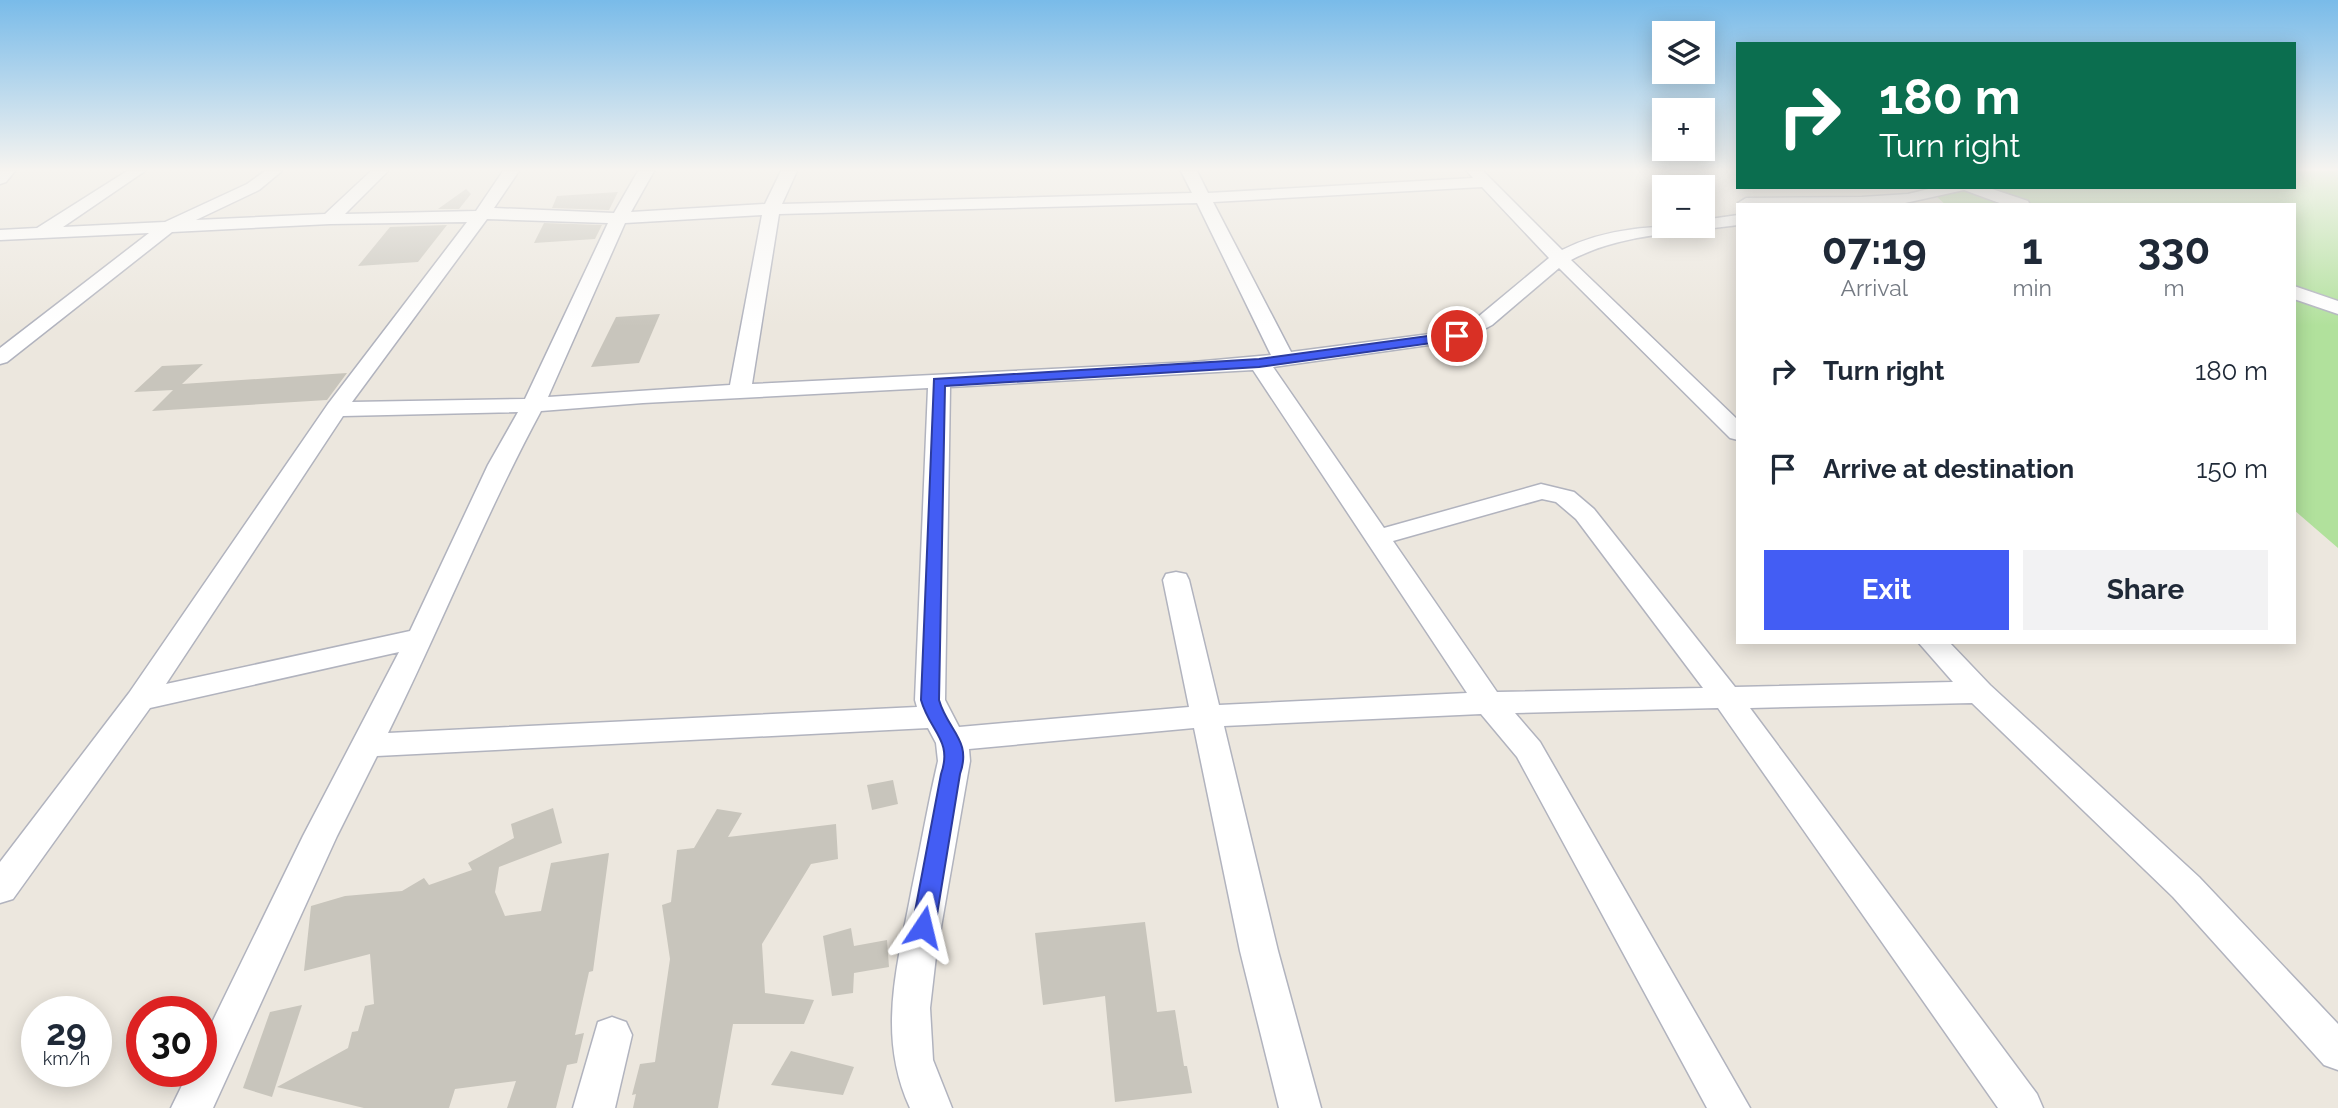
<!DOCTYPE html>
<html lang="en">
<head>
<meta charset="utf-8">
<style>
  :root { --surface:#fff; --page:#f2f2f3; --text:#1f2937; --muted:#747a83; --accent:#435df4 }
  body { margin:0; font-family:Raleway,sans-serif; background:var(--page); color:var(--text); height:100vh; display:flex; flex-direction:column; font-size:26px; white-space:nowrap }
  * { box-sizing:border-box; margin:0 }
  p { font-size:23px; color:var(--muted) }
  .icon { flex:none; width:38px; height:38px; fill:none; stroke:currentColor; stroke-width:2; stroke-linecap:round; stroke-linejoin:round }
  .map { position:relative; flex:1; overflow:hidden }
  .sheet { position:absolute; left:1736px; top:203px; width:560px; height:441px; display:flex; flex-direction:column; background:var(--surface); border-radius:0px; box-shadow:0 4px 18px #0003 }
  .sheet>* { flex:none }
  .guide { position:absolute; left:1736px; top:42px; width:560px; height:147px; border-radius:0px; box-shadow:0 4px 18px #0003; background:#0b6e4f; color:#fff; overflow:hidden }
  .buttons { position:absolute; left:1652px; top:21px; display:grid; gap:14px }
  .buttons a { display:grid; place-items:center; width:63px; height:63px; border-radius:0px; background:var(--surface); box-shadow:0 4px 18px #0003; font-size:35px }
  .speed { position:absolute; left:21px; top:996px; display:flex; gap:14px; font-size:35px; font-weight:700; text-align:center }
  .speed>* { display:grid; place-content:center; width:91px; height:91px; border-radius:50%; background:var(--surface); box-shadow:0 4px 18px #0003; line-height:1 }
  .speed small { font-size:18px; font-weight:400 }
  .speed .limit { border:10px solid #d22; background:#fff; color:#111 }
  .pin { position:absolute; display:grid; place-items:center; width:60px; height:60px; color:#fff; margin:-30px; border:4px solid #fff; border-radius:50%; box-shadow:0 2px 7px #0007 }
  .me { position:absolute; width:77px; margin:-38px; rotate:10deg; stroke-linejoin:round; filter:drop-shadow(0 0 5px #0008) }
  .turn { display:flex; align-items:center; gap:24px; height:147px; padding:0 28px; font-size:32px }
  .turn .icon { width:91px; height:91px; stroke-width:2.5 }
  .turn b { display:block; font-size:49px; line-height:60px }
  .eta { display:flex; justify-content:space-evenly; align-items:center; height:119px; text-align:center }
  .eta b { font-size:42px; font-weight:700; line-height:49px }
  .button { display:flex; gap:14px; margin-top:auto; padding:14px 28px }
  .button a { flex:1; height:80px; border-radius:0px; background:var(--accent); color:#fff; font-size:28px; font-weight:700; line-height:80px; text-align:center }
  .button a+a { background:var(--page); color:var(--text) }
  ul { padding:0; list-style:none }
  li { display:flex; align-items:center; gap:21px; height:98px; padding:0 28px }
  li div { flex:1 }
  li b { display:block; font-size:26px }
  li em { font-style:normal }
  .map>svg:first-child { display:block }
</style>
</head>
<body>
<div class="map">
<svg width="2338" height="1108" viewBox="0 0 2338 1108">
  <rect width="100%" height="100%" fill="#ece7de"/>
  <polygon fill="#b1e19c" points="2294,171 2338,171 2338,548 2294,510 2294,205 1946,205 1926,187 2294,187"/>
  <g fill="#c8c5bc">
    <polygon points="466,189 471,194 459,209 438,209"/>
    <polygon points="618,192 609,210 552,208 557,196"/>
    <polygon points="544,223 602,225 595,239 534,243"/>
    <polygon points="447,225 418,262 358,266 390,227"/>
    <polygon points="660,314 639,363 591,367 616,317"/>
    <polygon points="203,364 182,384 347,373 327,400 152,411 173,390 134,392 162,366"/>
    <polygon points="893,780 898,804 872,810 867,785"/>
    <polygon points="553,808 562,843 499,867 495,892 505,916 541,911 551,863 609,853 593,971 589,972 575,1035 584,1033 577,1063 567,1065 556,1108 507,1108 516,1081 455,1089 449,1108 364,1108 277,1087 348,1048 352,1032 358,1031 365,1006 374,1004 370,954 304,971 311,906 345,896 402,891 424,878 429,885 472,870 468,863 514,838 511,824"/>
    <polygon points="717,809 742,813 728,837 836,824 838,859 811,864 762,944 765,993 814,1000 804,1024 733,1024 718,1108 633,1108 636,1094 632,1095 640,1064 655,1062 670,959 662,905 671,902 677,850 694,848"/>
    <polygon points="1145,922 1157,1012 1175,1010 1184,1066 1187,1066 1192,1093 1115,1102 1105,996 1043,1005 1035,933"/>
    <polygon points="851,928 854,946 887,940 889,967 854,973 853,993 832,996 823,936"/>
    <polygon points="302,1005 272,1097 243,1088 270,1012"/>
    <polygon points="791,1051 854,1067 843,1095 771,1085"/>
  </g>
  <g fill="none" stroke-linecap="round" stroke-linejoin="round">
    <defs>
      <g id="street">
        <polygon points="0,171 15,171 6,182 0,184"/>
        <path d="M 127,171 L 145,171 L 63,227 L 165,222 L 247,184 L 265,171 L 282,171 L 259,190 L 196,220 L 325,214 L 371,171 L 388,171 L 345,214 L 476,211 L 503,171 L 519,171 L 494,208 L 614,213 L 638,171 L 654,171 L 631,212 L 765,204 L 781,171 L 797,171 L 782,204 L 1192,193 L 1181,171 L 1197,171 L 1208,193 L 1473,178 L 1467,171 L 1483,171 L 1562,250 C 1608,227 1654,226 1703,226 L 1703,220 L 1738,215 L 1738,225 C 1682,233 1622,233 1571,260 L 1738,420 L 1738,440 L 1730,438 L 1559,268 L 1492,325 L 1464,340 L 1273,367 L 1384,528 L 1541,484 L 1574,492 L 1594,509 L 1735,687 L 1953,682 L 1918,642 L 1949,642 L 1990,685 L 2199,877 L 2338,1024 L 2338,1070 L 2324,1065 L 2173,897 L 1972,703 L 1750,708 L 2037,1094 L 2043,1108 L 1998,1108 L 1718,708 L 1515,713 L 1540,742 L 1750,1108 L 1707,1108 L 1517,757 L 1481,714 L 1224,726 L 1278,951 L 1321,1108 L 1279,1108 L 1240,951 L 1194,728 L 969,749 L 970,761 L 936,956 L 930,1008 L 933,1060 L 952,1108 L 910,1108 C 876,1034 898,964 912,888 C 921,846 928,803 938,761 L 936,743 L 928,728 L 377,756 L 337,836 L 213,1108 L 171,1108 L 189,1071 L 201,1071 L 201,1045 L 303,836 L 399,652 L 150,708 L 13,899 L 0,903 L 0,862 L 129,693 L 328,404 L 467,222 L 330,224 L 172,232 L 7,362 L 0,364 L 0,348 L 149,233 L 0,240 L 0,230 L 37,228 ZM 1482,187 L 1549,258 L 1478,317 L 1453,331 L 1291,352 L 1213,202 ZM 1197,203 L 1271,355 L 1193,362 L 752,384 L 779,214 ZM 762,215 L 730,385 L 548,397 L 625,223 ZM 487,219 L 608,223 L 525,399 L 352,402 ZM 1253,370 L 1467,693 L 1219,705 L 1189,580 L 1186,574 L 1176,572 L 1166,574 L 1163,580 L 1189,707 L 959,727 L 945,700 L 950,387 ZM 928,388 L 915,700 L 917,707 L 388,733 C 441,626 485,515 541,411 L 643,403 ZM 518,412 L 488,465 L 410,631 L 166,684 L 343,416 ZM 1542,499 L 1556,502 L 1576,519 L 1703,688 L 1497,692 L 1393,541 Z"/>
        <polygon points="1937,187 1986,187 2028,201 2030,205 2005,205 1964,190 1896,205 1738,203 1746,198 1862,197 1908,194"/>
        <polygon points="2294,286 2338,301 2338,314 2294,299"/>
        <polygon points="612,1017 626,1022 632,1035 615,1108 573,1108 598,1022"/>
      </g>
    </defs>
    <use href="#street" stroke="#b1b3be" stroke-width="3"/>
    <use href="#street" fill="#fff" fill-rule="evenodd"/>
  </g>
  <linearGradient id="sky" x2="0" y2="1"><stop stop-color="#79bbe9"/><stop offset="0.52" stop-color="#f6f4f0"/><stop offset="1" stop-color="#f6f4f0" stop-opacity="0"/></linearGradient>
  <rect width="2338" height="326" fill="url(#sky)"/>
  <path fill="#435df4" stroke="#2c3c9f" stroke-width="2" d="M 1457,332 L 1461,334 L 1461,339 L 1259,367 L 945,386 L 939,700 C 948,731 972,740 960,774 L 935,927 L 931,934 L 923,937 L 916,934 L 912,927 L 941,774 C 953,740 930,732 921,700 L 934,379 L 1259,359 Z"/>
</svg>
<div class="buttons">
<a><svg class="icon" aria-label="layers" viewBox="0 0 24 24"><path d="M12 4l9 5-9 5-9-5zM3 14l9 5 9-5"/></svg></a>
<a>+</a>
<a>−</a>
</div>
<div class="speed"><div>29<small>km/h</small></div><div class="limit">30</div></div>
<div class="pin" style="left:1457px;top:336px;background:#d93025"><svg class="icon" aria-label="arrive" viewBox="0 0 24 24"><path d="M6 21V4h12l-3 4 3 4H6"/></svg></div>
<svg class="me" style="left:923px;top:927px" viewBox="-20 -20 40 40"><path d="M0-17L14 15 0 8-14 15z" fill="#435df4" stroke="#fff" stroke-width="4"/></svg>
<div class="guide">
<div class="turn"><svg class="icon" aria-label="right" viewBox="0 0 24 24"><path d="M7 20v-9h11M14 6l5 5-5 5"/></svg><div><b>180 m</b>Turn right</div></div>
</div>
<section class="sheet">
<div class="eta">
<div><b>07:19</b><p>Arrival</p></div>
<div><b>1</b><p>min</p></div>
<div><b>330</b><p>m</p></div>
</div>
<ul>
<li><svg class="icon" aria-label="right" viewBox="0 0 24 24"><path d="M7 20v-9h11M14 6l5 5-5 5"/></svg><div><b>Turn right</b></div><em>180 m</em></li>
<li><svg class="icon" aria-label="arrive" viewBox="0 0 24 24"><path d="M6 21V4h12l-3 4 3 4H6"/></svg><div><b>Arrive at destination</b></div><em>150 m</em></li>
</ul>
<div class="button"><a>Exit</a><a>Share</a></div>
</section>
</div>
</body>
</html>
